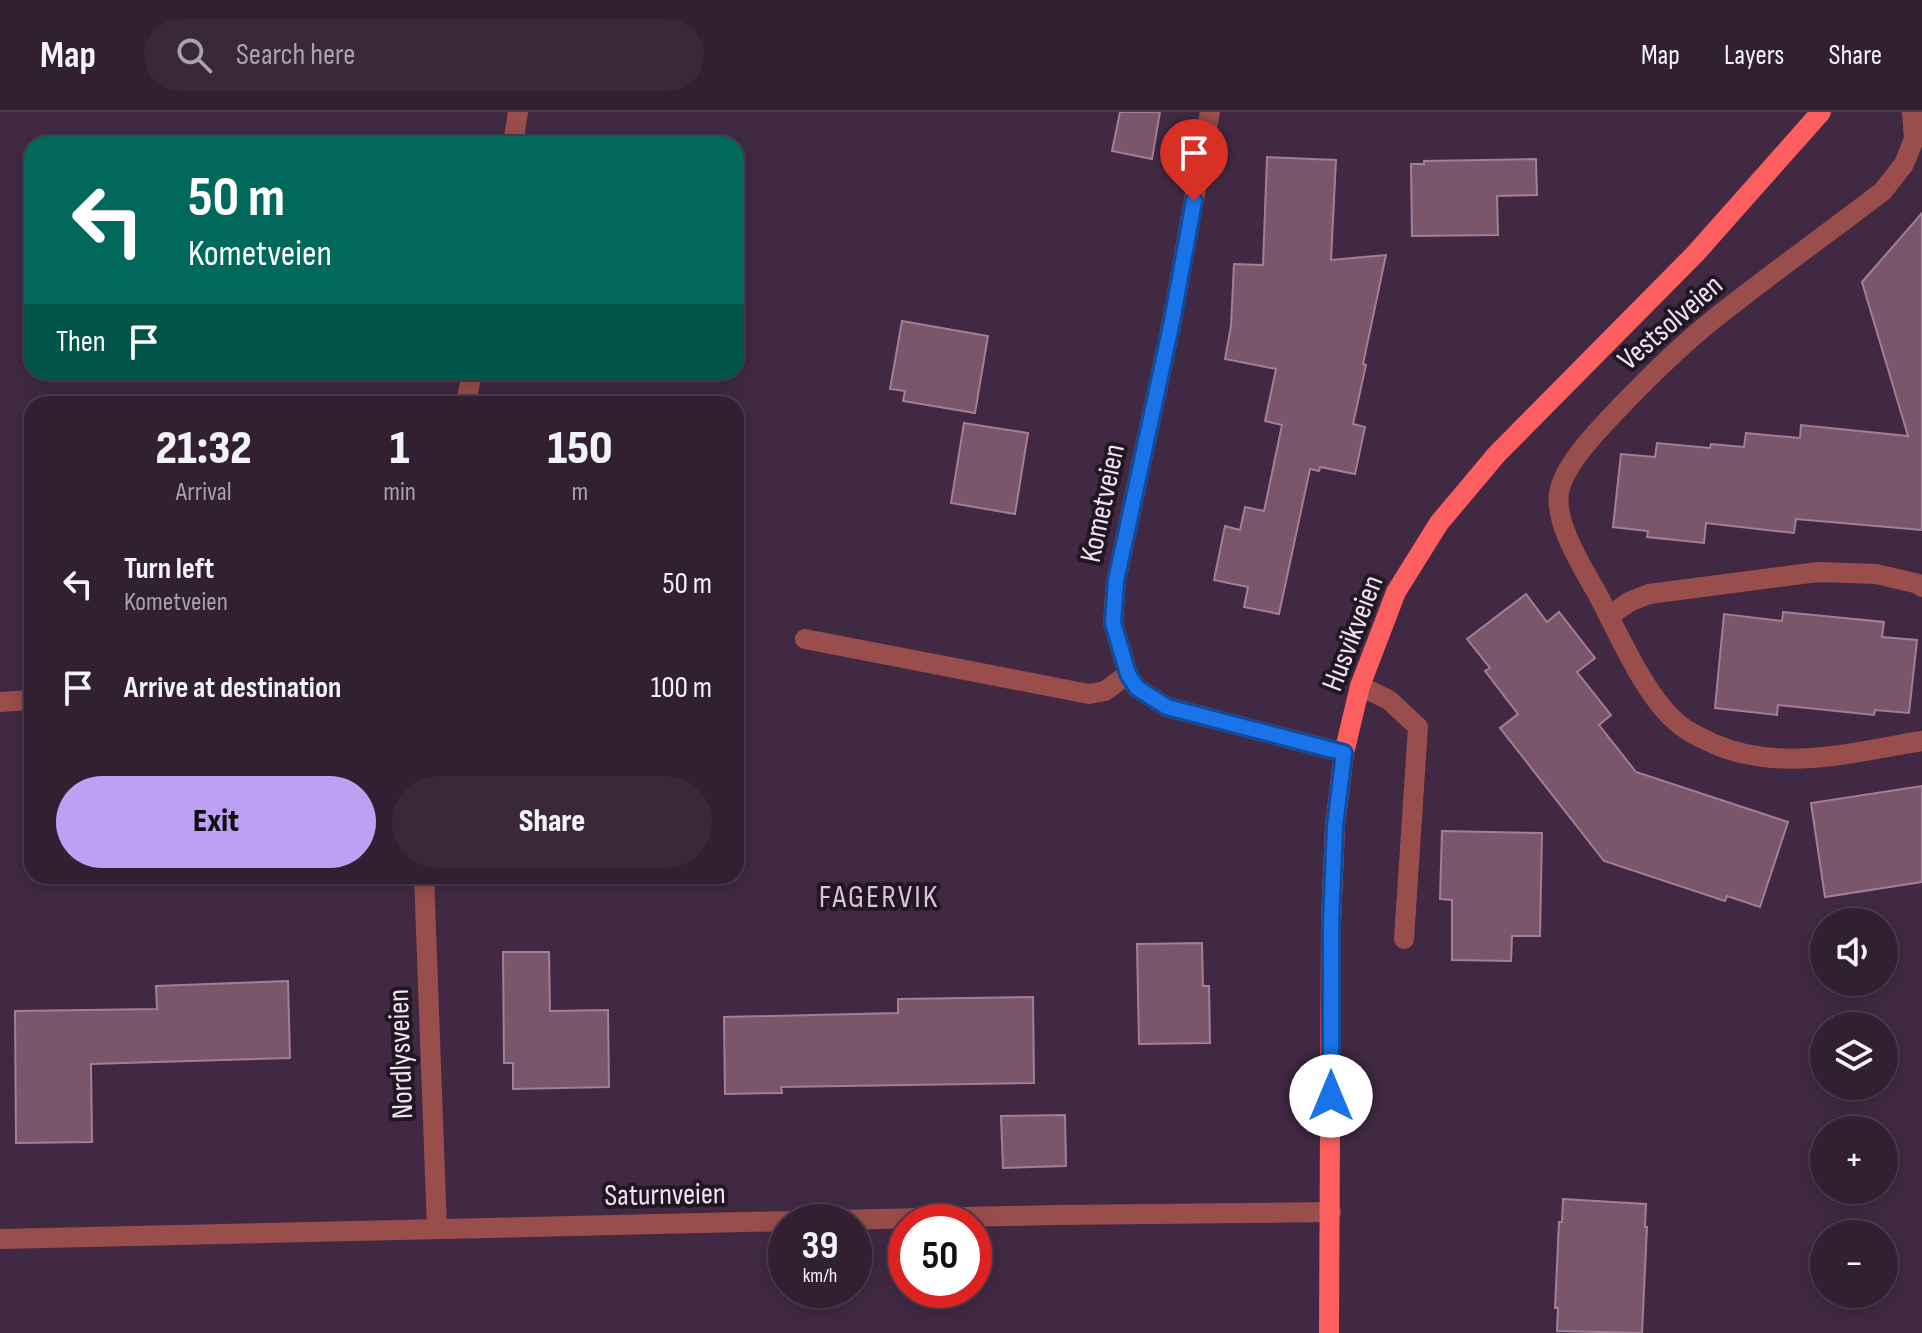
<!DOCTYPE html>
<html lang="en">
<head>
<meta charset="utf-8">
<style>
  :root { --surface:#311f32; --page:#39273a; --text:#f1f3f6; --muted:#a8a2ac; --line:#4c3d4d; --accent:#bca0f2 }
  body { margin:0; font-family:"Sofia Sans Condensed",sans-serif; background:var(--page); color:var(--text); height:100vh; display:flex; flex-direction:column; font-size:30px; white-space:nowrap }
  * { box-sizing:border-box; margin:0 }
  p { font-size:26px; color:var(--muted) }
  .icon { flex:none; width:44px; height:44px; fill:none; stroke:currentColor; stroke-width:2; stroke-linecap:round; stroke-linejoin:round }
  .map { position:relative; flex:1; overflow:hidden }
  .drawer { position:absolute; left:24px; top:284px; width:720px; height:488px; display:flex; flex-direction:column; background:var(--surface); border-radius:24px; box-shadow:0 4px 20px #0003,0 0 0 2px var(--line) }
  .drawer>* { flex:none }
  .guide { position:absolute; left:24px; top:24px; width:720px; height:244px; border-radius:24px; box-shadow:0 4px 20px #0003,0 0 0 2px var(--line); background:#00695c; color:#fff; overflow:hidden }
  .buttons { position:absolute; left:1810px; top:796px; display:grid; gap:16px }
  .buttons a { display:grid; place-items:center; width:88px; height:88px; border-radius:50%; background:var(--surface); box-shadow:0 4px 20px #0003,0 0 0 2px var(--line); font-size:40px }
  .speed { position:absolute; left:768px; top:1092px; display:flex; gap:16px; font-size:40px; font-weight:700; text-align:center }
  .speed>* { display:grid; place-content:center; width:104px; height:104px; border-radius:50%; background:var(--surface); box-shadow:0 4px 20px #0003,0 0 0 2px var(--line); line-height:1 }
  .speed small { font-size:20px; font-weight:400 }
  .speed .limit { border:12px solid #d22; background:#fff; color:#111 }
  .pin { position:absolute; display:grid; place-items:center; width:68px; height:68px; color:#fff; margin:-82px -34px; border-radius:50% 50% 50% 0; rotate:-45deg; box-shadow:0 0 8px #0007 }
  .pin .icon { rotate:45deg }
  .me { position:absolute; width:88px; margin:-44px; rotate:0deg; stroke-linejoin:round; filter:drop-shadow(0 0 6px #0008) }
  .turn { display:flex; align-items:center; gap:28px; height:168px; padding:0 32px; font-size:36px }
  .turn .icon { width:104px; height:104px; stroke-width:2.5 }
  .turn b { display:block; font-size:56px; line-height:68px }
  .then { display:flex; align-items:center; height:76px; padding:0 32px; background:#0003; gap:16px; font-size:30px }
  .eta { display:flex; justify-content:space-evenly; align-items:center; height:136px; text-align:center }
  .eta b { font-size:48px; font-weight:800; line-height:56px }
  .action { display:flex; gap:16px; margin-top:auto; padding:16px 32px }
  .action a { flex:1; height:92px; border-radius:48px; background:var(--accent); color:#111; font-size:32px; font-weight:800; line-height:92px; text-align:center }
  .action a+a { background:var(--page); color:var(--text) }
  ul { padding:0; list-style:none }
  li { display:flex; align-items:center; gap:24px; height:104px; padding:0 32px }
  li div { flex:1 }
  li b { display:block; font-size:30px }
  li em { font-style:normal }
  header { display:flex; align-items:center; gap:48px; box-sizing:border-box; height:112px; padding:0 40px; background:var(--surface); border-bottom:2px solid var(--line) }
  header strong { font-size:38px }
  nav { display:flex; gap:44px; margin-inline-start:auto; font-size:28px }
  .search { width:560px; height:72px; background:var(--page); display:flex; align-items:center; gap:20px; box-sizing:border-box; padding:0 28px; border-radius:44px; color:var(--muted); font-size:30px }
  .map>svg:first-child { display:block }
</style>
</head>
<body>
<header>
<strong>Map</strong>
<div class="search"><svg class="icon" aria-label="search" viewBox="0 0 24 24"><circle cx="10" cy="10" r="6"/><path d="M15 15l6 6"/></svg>Search here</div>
<nav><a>Map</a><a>Layers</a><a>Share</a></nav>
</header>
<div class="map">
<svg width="1922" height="1221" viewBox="0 0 1922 1221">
  <rect width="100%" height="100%" fill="#412943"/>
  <g fill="#79566a" stroke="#a47e94" stroke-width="2">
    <polygon points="1120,0 1160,0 1152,47 1112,39"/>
    <polygon points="1267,45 1336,48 1331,148 1386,143 1363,252 1366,253 1353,312 1365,315 1355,362 1320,355 1319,359 1310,357 1279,502 1244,495 1248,475 1214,468 1225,414 1240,418 1245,395 1264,399 1282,313 1265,309 1276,257 1225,247 1231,214 1234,152 1263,153"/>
    <polygon points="1536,47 1537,83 1497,84 1498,123 1412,124 1411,52 1424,52 1424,49"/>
    <polygon points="1922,101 1922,418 1796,407 1794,421 1706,411 1704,431 1647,425 1648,419 1613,415 1621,342 1655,345 1657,331 1710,336 1711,332 1744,335 1746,321 1800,326 1801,313 1908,324 1862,170"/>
    <polygon points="902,209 988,224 975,301 903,289 905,279 890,277"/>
    <polygon points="964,311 1028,321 1015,402 951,391"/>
    <polygon points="1526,482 1547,510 1559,500 1595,546 1577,560 1611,603 1599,613 1636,660 1788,710 1760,795 1727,784 1725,789 1604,749 1500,616 1518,602 1485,559 1490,556 1467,527"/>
    <polygon points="1783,500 1884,510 1882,525 1917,528 1909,601 1875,598 1874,603 1778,593 1777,603 1715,596 1724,502 1782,509"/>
    <polygon points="1922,674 1922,770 1825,785 1811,691"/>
    <polygon points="1442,719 1542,721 1540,824 1512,824 1511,849 1452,848 1452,788 1440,787"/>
    <polygon points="1202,831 1203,874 1209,874 1210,931 1139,932 1137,832"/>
    <polygon points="503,840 549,840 550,899 608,898 609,975 513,977 513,951 504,951"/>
    <polygon points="288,869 290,946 91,952 92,1030 16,1031 15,899 157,897 156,874"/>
    <polygon points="1033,885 1034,971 781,975 782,981 725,982 724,905 898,901 898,887"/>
    <polygon points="1065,1003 1066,1054 1003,1056 1001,1004"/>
    <polygon points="1563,1087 1646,1092 1645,1115 1647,1115 1642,1221 1557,1219 1558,1196 1555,1196 1559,1110 1562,1110"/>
  </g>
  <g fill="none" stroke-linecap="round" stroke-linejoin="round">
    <g stroke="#9a4e4b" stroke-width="20">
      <polyline points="1210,0 1172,209 1116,469 1113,511 1128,562 1137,576 1167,595 1344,641"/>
      <path d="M 1912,0 L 1914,27 L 1904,52 L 1883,79 C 1827,122 1769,163 1714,207 C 1681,233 1650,264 1621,294 C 1601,315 1568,348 1560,376 C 1551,407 1583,456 1598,483 C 1617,519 1643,579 1673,607 C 1684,618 1699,625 1714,632 C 1781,661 1853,640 1922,629"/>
      <polyline points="513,32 518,0"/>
      <polyline points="466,292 472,260"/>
      <polyline points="1609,504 1629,490 1649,482 1818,460 1876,462 1919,472 1922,475"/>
      <polyline points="805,527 1089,582 1105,579 1128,562"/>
      <polyline points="1360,574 1389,588 1418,615 1404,827"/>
      <polyline points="0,590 32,588"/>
      <polyline points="424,764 437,1117"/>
      <polyline points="0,1127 1055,1103 1331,1100"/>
    </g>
    <polyline stroke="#fd5f60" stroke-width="20" points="1329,1221 1331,811 1335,714 1344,641 1360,574 1396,480 1439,411 1497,342 1696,141 1821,0"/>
  </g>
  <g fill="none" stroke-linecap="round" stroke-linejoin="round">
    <defs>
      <polyline id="route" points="1194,89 1172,209 1116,469 1113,511 1128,562 1137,576 1167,595 1344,641 1335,714 1331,811 1331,984"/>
    </defs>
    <use href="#route" stroke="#114b97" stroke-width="20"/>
    <use href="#route" stroke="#1a73e8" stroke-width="14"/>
  </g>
  <g text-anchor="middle" stroke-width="8" stroke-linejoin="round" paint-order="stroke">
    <g font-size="30" fill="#f2e3f3" stroke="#211722">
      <text transform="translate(1670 210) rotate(-41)" y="10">Vestsolveien</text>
      <text transform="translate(1102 391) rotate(-78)" y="10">Kometveien</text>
      <text transform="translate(1352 521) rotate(-69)" y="10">Husvikveien</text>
      <text transform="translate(400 942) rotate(-92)" y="10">Nordlysveien</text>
      <text transform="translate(665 1082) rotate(-1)" y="10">Saturnveien</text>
    </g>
    <g font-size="32" letter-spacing="2" fill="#dcbede" stroke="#211722">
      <text x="879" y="795">FAGERVIK</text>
    </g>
  </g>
</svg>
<div class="buttons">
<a><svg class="icon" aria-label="sound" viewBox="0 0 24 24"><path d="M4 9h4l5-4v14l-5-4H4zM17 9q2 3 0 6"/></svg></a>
<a><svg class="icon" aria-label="layers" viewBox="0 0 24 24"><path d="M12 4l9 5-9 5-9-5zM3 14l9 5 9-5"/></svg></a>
<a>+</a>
<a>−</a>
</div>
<div class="speed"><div>39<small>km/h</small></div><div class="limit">50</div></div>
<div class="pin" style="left:1194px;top:89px;background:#d93025"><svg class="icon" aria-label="arrive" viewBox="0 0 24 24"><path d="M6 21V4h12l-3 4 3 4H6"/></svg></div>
<svg class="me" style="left:1331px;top:984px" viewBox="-20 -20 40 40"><circle r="19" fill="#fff"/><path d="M0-13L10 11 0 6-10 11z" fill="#1a73e8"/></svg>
<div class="guide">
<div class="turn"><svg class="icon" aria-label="left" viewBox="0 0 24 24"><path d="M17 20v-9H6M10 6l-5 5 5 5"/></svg><div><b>50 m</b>Kometveien</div></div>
<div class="then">Then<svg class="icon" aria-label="arrive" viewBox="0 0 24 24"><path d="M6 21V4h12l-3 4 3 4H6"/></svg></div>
</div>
<section class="drawer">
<div class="eta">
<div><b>21:32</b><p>Arrival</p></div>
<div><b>1</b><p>min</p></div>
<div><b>150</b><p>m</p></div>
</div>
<ul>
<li><svg class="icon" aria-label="left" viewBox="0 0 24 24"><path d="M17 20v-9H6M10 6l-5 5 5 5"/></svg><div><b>Turn left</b><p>Kometveien</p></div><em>50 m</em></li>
<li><svg class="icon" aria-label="arrive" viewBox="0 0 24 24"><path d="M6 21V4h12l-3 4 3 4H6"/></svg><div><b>Arrive at destination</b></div><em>100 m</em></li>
</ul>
<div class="action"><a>Exit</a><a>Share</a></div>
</section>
</div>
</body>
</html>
